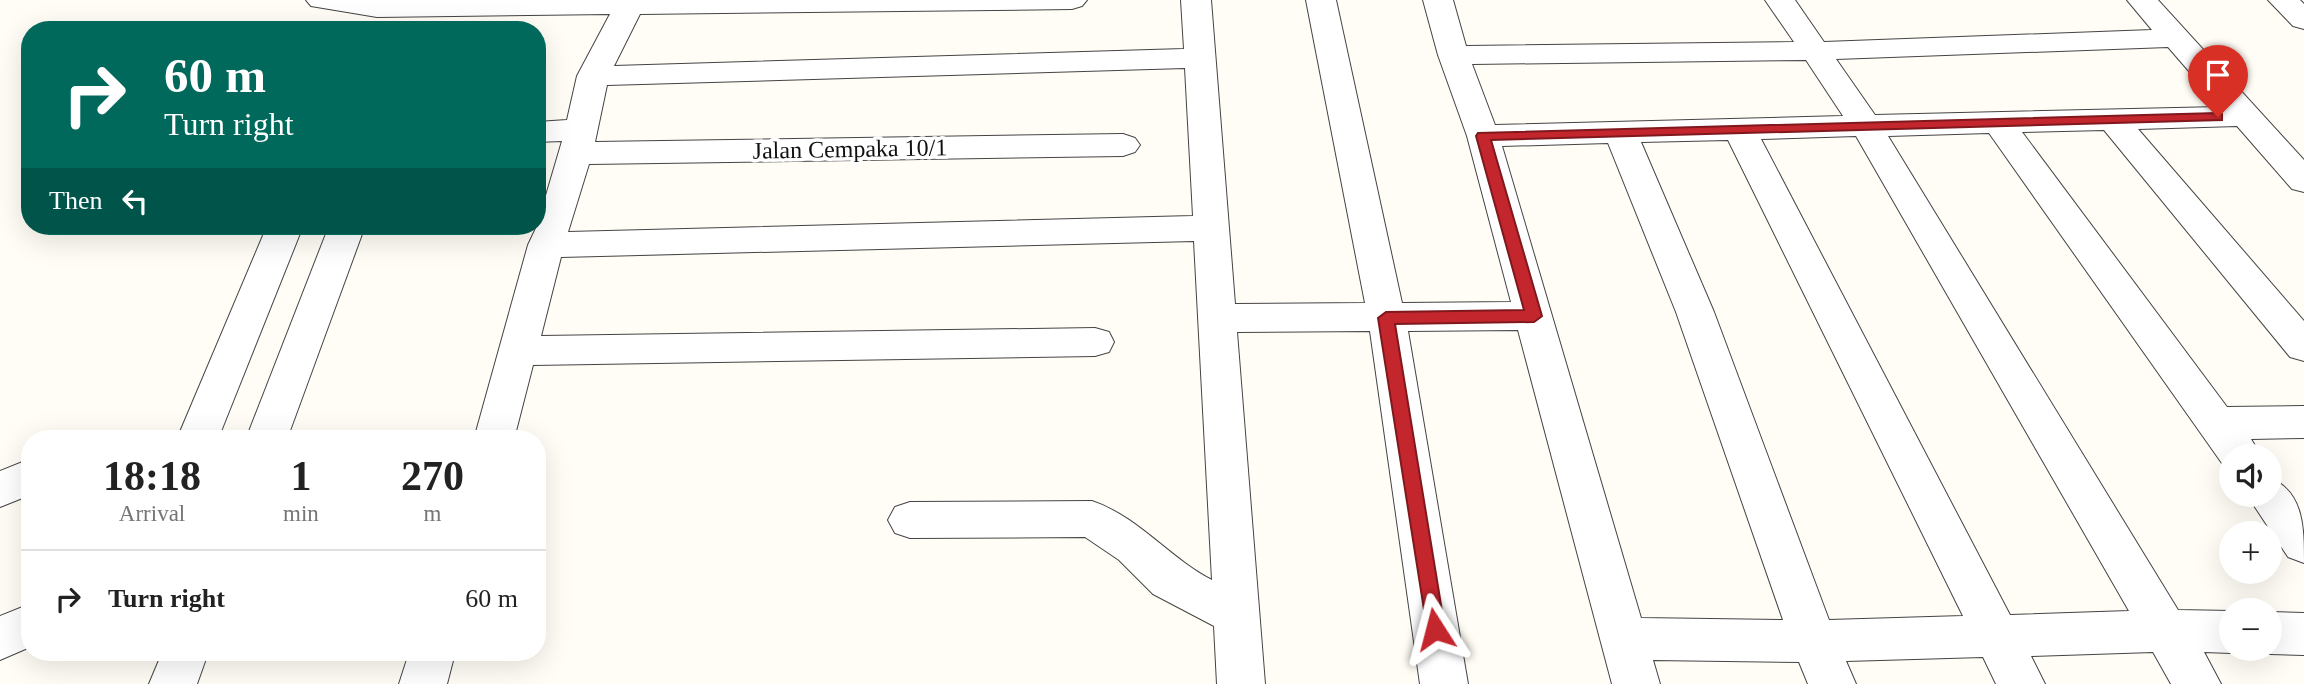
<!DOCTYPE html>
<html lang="en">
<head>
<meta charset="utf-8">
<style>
  :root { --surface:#fff; --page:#f6f6f6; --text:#222; --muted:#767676; --line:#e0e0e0 }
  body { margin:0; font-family:"Times New Roman",serif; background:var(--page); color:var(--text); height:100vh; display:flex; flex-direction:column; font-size:26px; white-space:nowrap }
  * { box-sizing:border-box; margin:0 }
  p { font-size:23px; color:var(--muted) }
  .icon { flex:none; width:38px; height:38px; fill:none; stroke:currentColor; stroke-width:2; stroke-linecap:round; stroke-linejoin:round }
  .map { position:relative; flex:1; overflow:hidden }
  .details { position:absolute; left:21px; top:430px; width:525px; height:231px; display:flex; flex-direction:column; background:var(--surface); border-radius:28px; box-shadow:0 7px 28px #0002 }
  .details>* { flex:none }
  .guide { position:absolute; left:21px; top:21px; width:525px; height:214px; border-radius:28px; box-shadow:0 7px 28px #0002; background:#00695c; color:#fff; overflow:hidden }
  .tools { position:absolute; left:2219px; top:444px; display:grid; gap:14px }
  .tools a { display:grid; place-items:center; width:63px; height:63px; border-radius:50%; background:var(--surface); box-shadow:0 7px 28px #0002; font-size:35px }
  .pin { position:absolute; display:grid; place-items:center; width:60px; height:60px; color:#fff; margin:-72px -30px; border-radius:50% 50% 50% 0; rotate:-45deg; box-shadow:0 0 7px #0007 }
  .pin .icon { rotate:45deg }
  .me { position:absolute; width:77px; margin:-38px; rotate:351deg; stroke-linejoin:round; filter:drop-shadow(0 0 5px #0008) }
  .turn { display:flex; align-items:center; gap:24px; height:147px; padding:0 28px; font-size:32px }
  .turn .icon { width:91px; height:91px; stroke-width:2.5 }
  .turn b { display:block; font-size:49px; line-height:60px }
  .then { display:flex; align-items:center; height:66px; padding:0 28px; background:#0003; gap:14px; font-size:26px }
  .eta { display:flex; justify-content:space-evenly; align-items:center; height:119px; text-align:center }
  .eta b { font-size:42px; font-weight:700; line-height:49px }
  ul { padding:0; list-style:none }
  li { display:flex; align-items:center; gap:21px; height:98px; padding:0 28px; border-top:2px solid var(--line) }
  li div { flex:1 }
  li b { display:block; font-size:26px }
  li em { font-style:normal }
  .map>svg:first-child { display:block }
</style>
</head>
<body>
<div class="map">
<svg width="2304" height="684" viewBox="0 0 2304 684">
  <rect width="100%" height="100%" fill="#fffdf5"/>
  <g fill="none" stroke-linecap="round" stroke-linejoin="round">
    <defs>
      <g id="minor">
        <path d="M 306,0 L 1087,0 L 1082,6 L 1072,9 L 640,14 L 614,66 L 1184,49 L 1181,0 L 1211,0 L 1235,304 L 1365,303 L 1306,0 L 1336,0 L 1402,303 L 1511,302 L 1467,136 L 1438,55 L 1423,0 L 1453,0 L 1466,46 L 1794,42 L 1765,0 L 1795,0 L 1824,42 L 2152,30 L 2127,0 L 2158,0 L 2304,160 L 2304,192 L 2292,189 L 2237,126 L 2138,129 L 2304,321 L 2304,361 L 2290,357 L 2104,130 L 2022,132 L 2227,407 L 2304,406 L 2304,438 L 2251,439 L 2262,457 L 2231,457 L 2231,470 L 2226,469 L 1989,133 L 1888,136 L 2178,610 L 2231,611 L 2231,649 L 2240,649 L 2231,653 L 2204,652 L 2221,684 L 2171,684 L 2153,652 L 2031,656 L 2045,684 L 1996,684 L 1983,657 L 1846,661 L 1856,684 L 1808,684 L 1799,662 L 1653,660 L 1660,684 L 1612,684 L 1518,330 L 1408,331 L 1468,684 L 1420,684 L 1370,331 L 1237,332 L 1265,684 L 1217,684 L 1214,626 L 1153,594 L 1119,560 L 1085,537 L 910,538 L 895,533 L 888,520 L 895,507 L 910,502 L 1092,501 C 1139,517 1169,558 1212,580 L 1194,241 L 561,257 L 541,336 L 1095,328 L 1109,332 L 1114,342 L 1109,352 L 1095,356 L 533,365 L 514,439 L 474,439 L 528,245 L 537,226 L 562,141 L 537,142 L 537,122 L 567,120 L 577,76 L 610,14 L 377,17 L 311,6 ZM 2168,47 L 2220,107 L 1875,115 L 1836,59 ZM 1806,60 L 1843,116 L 1495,125 L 1472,64 ZM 1185,68 L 1193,216 L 568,232 L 589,164 L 1123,156 L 1135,152 L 1140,145 L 1135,138 L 1123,134 L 595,142 L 607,85 ZM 1856,136 L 2129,611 L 2010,615 L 1761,139 ZM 1728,140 L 1963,616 L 1829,620 L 1714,312 L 1641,142 ZM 1608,143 L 1676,312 L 1783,620 L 1641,618 L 1502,146 Z"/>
        <polygon points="2268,0 2300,0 2304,4 2304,29 2293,26"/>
        <polygon points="267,226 303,226 218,439 177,439"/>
        <polygon points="329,226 365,226 287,439 246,439"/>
        <polygon points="30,459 30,495 0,507 0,471"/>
        <path d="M 2270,478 C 2304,492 2304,528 2304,563 L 2288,557 L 2247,495 L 2270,495 Z"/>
        <polygon points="30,604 30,647 0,660 0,616"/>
        <polygon points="2270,612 2304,613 2304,655 2270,654 2258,649 2270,649"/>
        <polygon points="162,653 208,653 197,684 149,684"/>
        <polygon points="409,653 455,653 447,684 399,684"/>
      </g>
    </defs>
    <use href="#minor" stroke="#444" stroke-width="2"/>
    <use href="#minor" fill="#fff" fill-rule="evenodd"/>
  </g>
  <polygon fill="#c4262e" stroke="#7f191e" stroke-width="2" points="2218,113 2222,114 2222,120 1491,140 1542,316 1534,322 1395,324 1445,629 1442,635 1435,638 1428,635 1378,318 1386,312 1524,310 1476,136 1478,133"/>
  <g text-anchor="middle" stroke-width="7" stroke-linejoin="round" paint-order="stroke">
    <g font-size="24" fill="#111" stroke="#fff">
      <text transform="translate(850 149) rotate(-1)" y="8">Jalan Cempaka 10/1</text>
    </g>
  </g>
</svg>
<div class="tools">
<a><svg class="icon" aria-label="sound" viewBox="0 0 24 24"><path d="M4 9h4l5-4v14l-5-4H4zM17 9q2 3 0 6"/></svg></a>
<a>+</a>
<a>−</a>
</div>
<div class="pin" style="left:2218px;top:117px;background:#d93025"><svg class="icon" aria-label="arrive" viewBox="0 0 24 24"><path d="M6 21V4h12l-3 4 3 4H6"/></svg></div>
<svg class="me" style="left:1435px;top:629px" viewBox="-20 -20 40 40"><path d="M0-17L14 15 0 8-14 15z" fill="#c4262e" stroke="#fff" stroke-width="4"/></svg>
<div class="guide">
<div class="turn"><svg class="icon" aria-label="right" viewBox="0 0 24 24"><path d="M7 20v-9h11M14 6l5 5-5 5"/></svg><div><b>60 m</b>Turn right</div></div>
<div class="then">Then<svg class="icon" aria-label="left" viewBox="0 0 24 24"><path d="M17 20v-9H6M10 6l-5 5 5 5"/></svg></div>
</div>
<section class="details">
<div class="eta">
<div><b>18:18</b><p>Arrival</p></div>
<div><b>1</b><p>min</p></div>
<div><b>270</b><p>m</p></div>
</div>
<ul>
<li><svg class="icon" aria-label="right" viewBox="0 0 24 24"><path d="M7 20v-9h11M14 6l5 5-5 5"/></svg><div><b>Turn right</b></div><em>60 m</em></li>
</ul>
</section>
</div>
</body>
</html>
